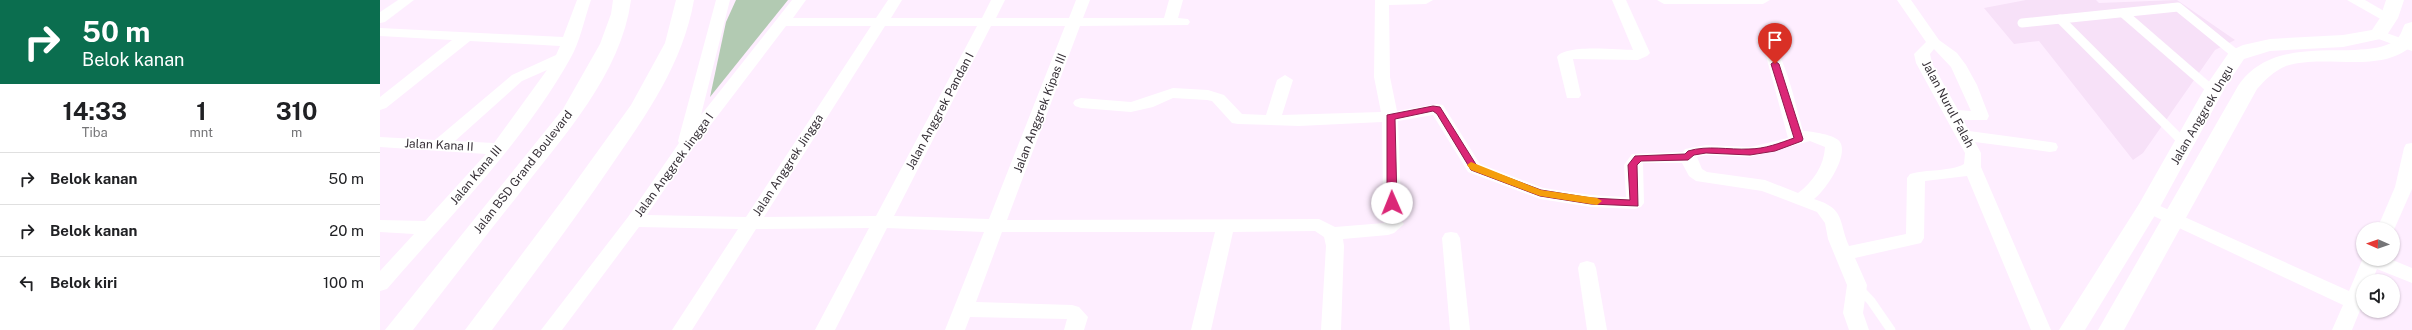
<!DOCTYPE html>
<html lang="id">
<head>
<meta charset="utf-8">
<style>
  :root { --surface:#fff; --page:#f2f2f2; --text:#202124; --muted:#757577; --line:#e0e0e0 }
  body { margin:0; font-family:"Public Sans",sans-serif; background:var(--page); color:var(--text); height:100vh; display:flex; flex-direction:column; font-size:15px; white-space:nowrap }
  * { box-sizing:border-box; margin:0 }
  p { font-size:13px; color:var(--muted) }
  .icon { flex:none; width:22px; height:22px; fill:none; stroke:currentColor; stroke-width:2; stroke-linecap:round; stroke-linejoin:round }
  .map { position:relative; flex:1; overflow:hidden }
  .drawer { display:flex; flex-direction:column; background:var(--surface); width:380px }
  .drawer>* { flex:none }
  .banner { background:#0b6e4f; color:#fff; overflow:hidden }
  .needle { width:26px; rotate:272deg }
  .buttons { position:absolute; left:1976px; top:222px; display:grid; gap:8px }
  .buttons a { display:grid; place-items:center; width:44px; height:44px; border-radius:50%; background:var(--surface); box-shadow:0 1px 3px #0004; font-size:20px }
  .pin { position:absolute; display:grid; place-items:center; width:34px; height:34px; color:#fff; margin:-41px -17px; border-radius:50% 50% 50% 0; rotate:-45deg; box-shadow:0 0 4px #0007 }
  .pin .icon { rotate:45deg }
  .me { position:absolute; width:44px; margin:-22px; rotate:359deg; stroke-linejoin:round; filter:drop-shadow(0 0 3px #0008) }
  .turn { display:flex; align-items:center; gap:14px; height:84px; padding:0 16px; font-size:18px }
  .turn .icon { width:52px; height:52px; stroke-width:2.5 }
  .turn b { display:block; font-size:28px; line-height:34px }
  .eta { display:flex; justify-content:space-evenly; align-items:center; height:68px; text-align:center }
  .eta b { font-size:24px; font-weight:700; line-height:28px }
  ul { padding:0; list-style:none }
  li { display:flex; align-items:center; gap:12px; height:52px; padding:0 16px; border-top:1px solid var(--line) }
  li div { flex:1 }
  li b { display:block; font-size:15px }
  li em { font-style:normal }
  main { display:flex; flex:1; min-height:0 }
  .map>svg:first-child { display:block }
</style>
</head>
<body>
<main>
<section class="drawer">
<div class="banner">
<div class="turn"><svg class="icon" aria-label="right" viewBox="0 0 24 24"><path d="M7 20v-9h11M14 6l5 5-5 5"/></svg><div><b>50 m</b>Belok kanan</div></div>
</div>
<div class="eta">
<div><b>14:33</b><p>Tiba</p></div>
<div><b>1</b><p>mnt</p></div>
<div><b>310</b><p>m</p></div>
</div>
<ul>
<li><svg class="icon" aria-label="right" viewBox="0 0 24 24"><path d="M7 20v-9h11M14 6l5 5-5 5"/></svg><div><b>Belok kanan</b></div><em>50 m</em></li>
<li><svg class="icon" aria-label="right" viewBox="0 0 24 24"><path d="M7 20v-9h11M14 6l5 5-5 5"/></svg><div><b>Belok kanan</b></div><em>20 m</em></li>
<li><svg class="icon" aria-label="left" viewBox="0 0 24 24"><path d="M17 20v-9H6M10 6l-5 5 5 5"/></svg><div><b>Belok kiri</b></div><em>100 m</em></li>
</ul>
</section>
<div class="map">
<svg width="2032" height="330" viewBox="0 0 2032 330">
  <rect width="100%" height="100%" fill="#feeeff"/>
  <polygon fill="#f7e1f8" points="1646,0 1716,0 1719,3 1797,0 1855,40 1835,50 1763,153 1753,160 1659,41 1634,44 1604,8"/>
  <polygon fill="#b2cab2" points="356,0 408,0 330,97 346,22"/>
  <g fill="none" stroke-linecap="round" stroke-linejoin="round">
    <g stroke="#fff" stroke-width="9">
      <polyline points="1743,13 1833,91"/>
      <polyline points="1680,19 1804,143"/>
      <polyline points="1642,23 1798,7 1857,55"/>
      <polyline points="1478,287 1491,301 1511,330"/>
    </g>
    <g fill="#fff" fill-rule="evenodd">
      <polygon points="18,0 34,0 5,22 0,23 0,12"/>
      <path d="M 197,0 L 211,0 C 204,20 200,42 190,59 C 143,143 69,217 7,289 L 0,291 L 0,271 L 34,234 L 0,232 L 0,220 L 45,221 L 106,154 L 0,147 L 0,137 L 55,140 L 132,75 L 176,55 L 180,46 L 90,41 L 6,108 L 0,110 L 0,97 L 72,40 L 0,36 L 0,28 L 183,37 ZM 167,70 L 114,143 L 75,141 L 142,81 Z"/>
      <path d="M 336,0 L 350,0 L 321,115 L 412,0 L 426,0 L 413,18 L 496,18 L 508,0 L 522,0 L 511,18 L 602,18 L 611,0 L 625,0 L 616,18 L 689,18 L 696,0 L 710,0 L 703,18 L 784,18 L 789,0 L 803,0 L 798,18 L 808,19 L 810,22 L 808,25 L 700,26 L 627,220 L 939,219 L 955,227 L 1004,223 L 1015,218 L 1021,220 L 1024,224 L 1014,233 L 1008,235 L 963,239 L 964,246 L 961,330 L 941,330 L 946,246 L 944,237 L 935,231 L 853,232 L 831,330 L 811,330 L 835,232 L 622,232 L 596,302 L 692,305 L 699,307 L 708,317 L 704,330 L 684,330 L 687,319 L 590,317 L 585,330 L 565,330 L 604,232 L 507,228 L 455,330 L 435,330 L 489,228 L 376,229 L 312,330 L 292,330 L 358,229 L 259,227 L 182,330 L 161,330 L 248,217 L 299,143 L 298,141 ZM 406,26 L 491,26 L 366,217 L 267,215 L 310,152 ZM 505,26 L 597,26 L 496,216 L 384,217 ZM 611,26 L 685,26 L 609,219 L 514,216 Z"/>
      <path d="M 995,0 L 1053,0 L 1046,4 L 1009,5 L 1010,77 L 1017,111 L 1057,104 L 1063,105 L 1100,164 L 1163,188 L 1211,195 L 1246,197 L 1244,165 L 1252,154 L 1303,152 L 1305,149 L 1326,145 L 1370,147 L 1408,138 L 1385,52 L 1376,40 L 1383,36 C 1403,41 1417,111 1423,131 C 1431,131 1456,135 1460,142 C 1469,156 1445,191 1434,199 C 1466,209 1458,221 1469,246 L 1526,234 L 1527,178 L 1530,174 C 1546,169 1570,172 1584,164 L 1585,153 L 1536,63 L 1534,54 L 1546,42 L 1517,0 L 1531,0 L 1559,40 L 1577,53 L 1586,65 L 1597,85 L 1609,116 L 1607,120 L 1583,120 L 1589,131 L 1670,142 L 1676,143 L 1678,147 L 1676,151 L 1670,152 L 1595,142 L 1601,153 L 1601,167 L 1671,330 L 1651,330 L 1587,176 L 1545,181 L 1544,238 L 1541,243 L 1475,258 L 1487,285 L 1483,313 L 1489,330 L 1469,330 L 1463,313 L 1467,285 L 1448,239 L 1445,223 L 1437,212 L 1382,191 L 1316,181 L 1309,176 L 1302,163 L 1263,163 L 1264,203 L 1261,207 L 1255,209 L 1211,207 L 1160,199 L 1088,172 L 1053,115 L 1018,121 L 1021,203 L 1018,207 L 1012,209 L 1006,207 L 1003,203 L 1002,122 L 919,126 L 858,124 L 852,123 L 832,101 L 827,100 L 793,98 L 773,107 L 751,112 L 701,108 L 695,106 L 693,103 L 695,100 L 701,98 L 751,102 L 793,88 L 828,90 L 844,95 L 862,114 L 886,115 L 897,80 L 905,75 L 913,80 L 902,115 L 1001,112 L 994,77 ZM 1554,49 L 1571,67 L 1591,111 L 1578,110 L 1552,63 L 1550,54 ZM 1430,141 L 1445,147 C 1444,166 1433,182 1418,193 L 1385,180 L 1327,172 L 1322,169 L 1317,157 L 1326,155 L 1370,157 Z"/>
      <path d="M 1232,0 L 1246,0 L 1270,53 L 1267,56 L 1258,60 L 1193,59 L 1201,95 L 1199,98 L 1187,98 L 1177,57 C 1186,44 1238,50 1253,50 Z"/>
      <polygon points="1277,0 1390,0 1383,4 1284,4"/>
      <polygon points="1967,0 1985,0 2016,18 2009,22 2004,21"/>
      <polygon points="1998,30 2032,42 2032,51 1993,37 1991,34 1993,31"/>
      <polygon points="2032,143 2032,189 2013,232 2013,229 1997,229 2015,187 2024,148 2026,144"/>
      <polygon points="1769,201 1969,291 1983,258 2010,259 2032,268 2032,283 1997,269 1992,281 1983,281 1983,303 1972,330 1952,330 1963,305 1763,211 1760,207 1763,203"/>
      <polygon points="1071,232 1077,233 1080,238 1090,330 1070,330 1062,238 1065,233"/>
      <polygon points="1207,261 1214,263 1216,268 1227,330 1207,330 1198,268 1200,263"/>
    </g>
    <g fill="#fff" fill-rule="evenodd">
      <polygon points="2006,0 2024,0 2018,18 2005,38 1963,47 1890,51 1864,59 1846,86 1780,207 1705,330 1679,330 1759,204 1826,86 1850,51 1863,45 1890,39 1963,35 1992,30 2000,18"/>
      <path d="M 2032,22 L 2032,46 C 1998,75 1945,53 1906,66 C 1894,71 1885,80 1877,89 L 1744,330 L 1718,330 L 1858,86 C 1885,46 1933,51 1975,50 C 1989,49 2005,48 2016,40 C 2021,36 2022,29 2025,24 Z"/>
    </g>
    <g fill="#fff" fill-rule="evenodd">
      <path d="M 233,0 L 251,0 C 241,75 183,136 139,194 C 103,239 68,285 33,330 L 5,330 L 183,109 L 220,44 L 231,14 Z"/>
      <path d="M 296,0 L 314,0 C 303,63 267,114 231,166 C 193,222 152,276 112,330 L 85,330 L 184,198 L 251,105 L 285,43 Z"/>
    </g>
  </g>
  <path fill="#db2777" stroke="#8e194d" d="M 1395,61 L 1399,64 L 1423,139 L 1422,141 L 1395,151 L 1370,155 L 1326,153 L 1314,155 L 1308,160 L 1261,161 L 1257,165 L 1258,206 L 1211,204 L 1160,196 L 1091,170 L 1057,114 L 1053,111 L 1015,119 L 1017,203 L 1012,206 L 1007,203 L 1007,115 L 1053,106 L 1060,107 L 1097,166 L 1161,190 L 1211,198 L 1250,200 L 1248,165 L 1255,156 L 1305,154 L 1308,151 C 1328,145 1348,150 1369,149 C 1385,149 1400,143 1414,138 L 1391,64 Z"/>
  <polygon fill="#f59e0b" points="1091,162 1161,190 1217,198 1222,201 1217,205 1160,196 1091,170 1087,165"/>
  <g text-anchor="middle" stroke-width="3.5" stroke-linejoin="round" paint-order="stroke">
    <g font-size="12" fill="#363037" stroke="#fff">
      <text transform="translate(1568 104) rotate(62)" y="4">Jalan Nurul Falah</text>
      <text transform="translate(560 111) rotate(-62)" y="4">Jalan Anggrek Pandan I</text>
      <text transform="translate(660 113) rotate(-69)" y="4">Jalan Anggrek Kipas III</text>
      <text transform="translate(1822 115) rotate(-60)" y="4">Jalan Anggrek Ungu</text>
      <text transform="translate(59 145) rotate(3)" y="4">Jalan Kana II</text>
      <text transform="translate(294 165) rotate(-54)" y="4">Jalan Anggrek Jingga I</text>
      <text transform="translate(408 165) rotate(-57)" y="4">Jalan Anggrek Jingga</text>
      <text transform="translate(143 172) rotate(-52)" y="4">Jalan BSD Grand Boulevard</text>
      <text transform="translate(96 175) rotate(-50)" y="4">Jalan Kana III</text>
    </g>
  </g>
</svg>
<div class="buttons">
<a><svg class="needle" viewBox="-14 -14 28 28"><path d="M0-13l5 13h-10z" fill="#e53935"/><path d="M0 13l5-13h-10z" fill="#757577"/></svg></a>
<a><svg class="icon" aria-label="sound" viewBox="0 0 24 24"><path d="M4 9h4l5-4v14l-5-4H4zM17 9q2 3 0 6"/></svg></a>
</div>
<div class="pin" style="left:1395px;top:64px;background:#d93025"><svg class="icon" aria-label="arrive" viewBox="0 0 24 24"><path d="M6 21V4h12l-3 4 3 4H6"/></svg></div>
<svg class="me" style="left:1012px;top:203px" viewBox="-20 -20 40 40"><circle r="19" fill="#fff"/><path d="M0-13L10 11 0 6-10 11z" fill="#db2777"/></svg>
</div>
</main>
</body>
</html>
